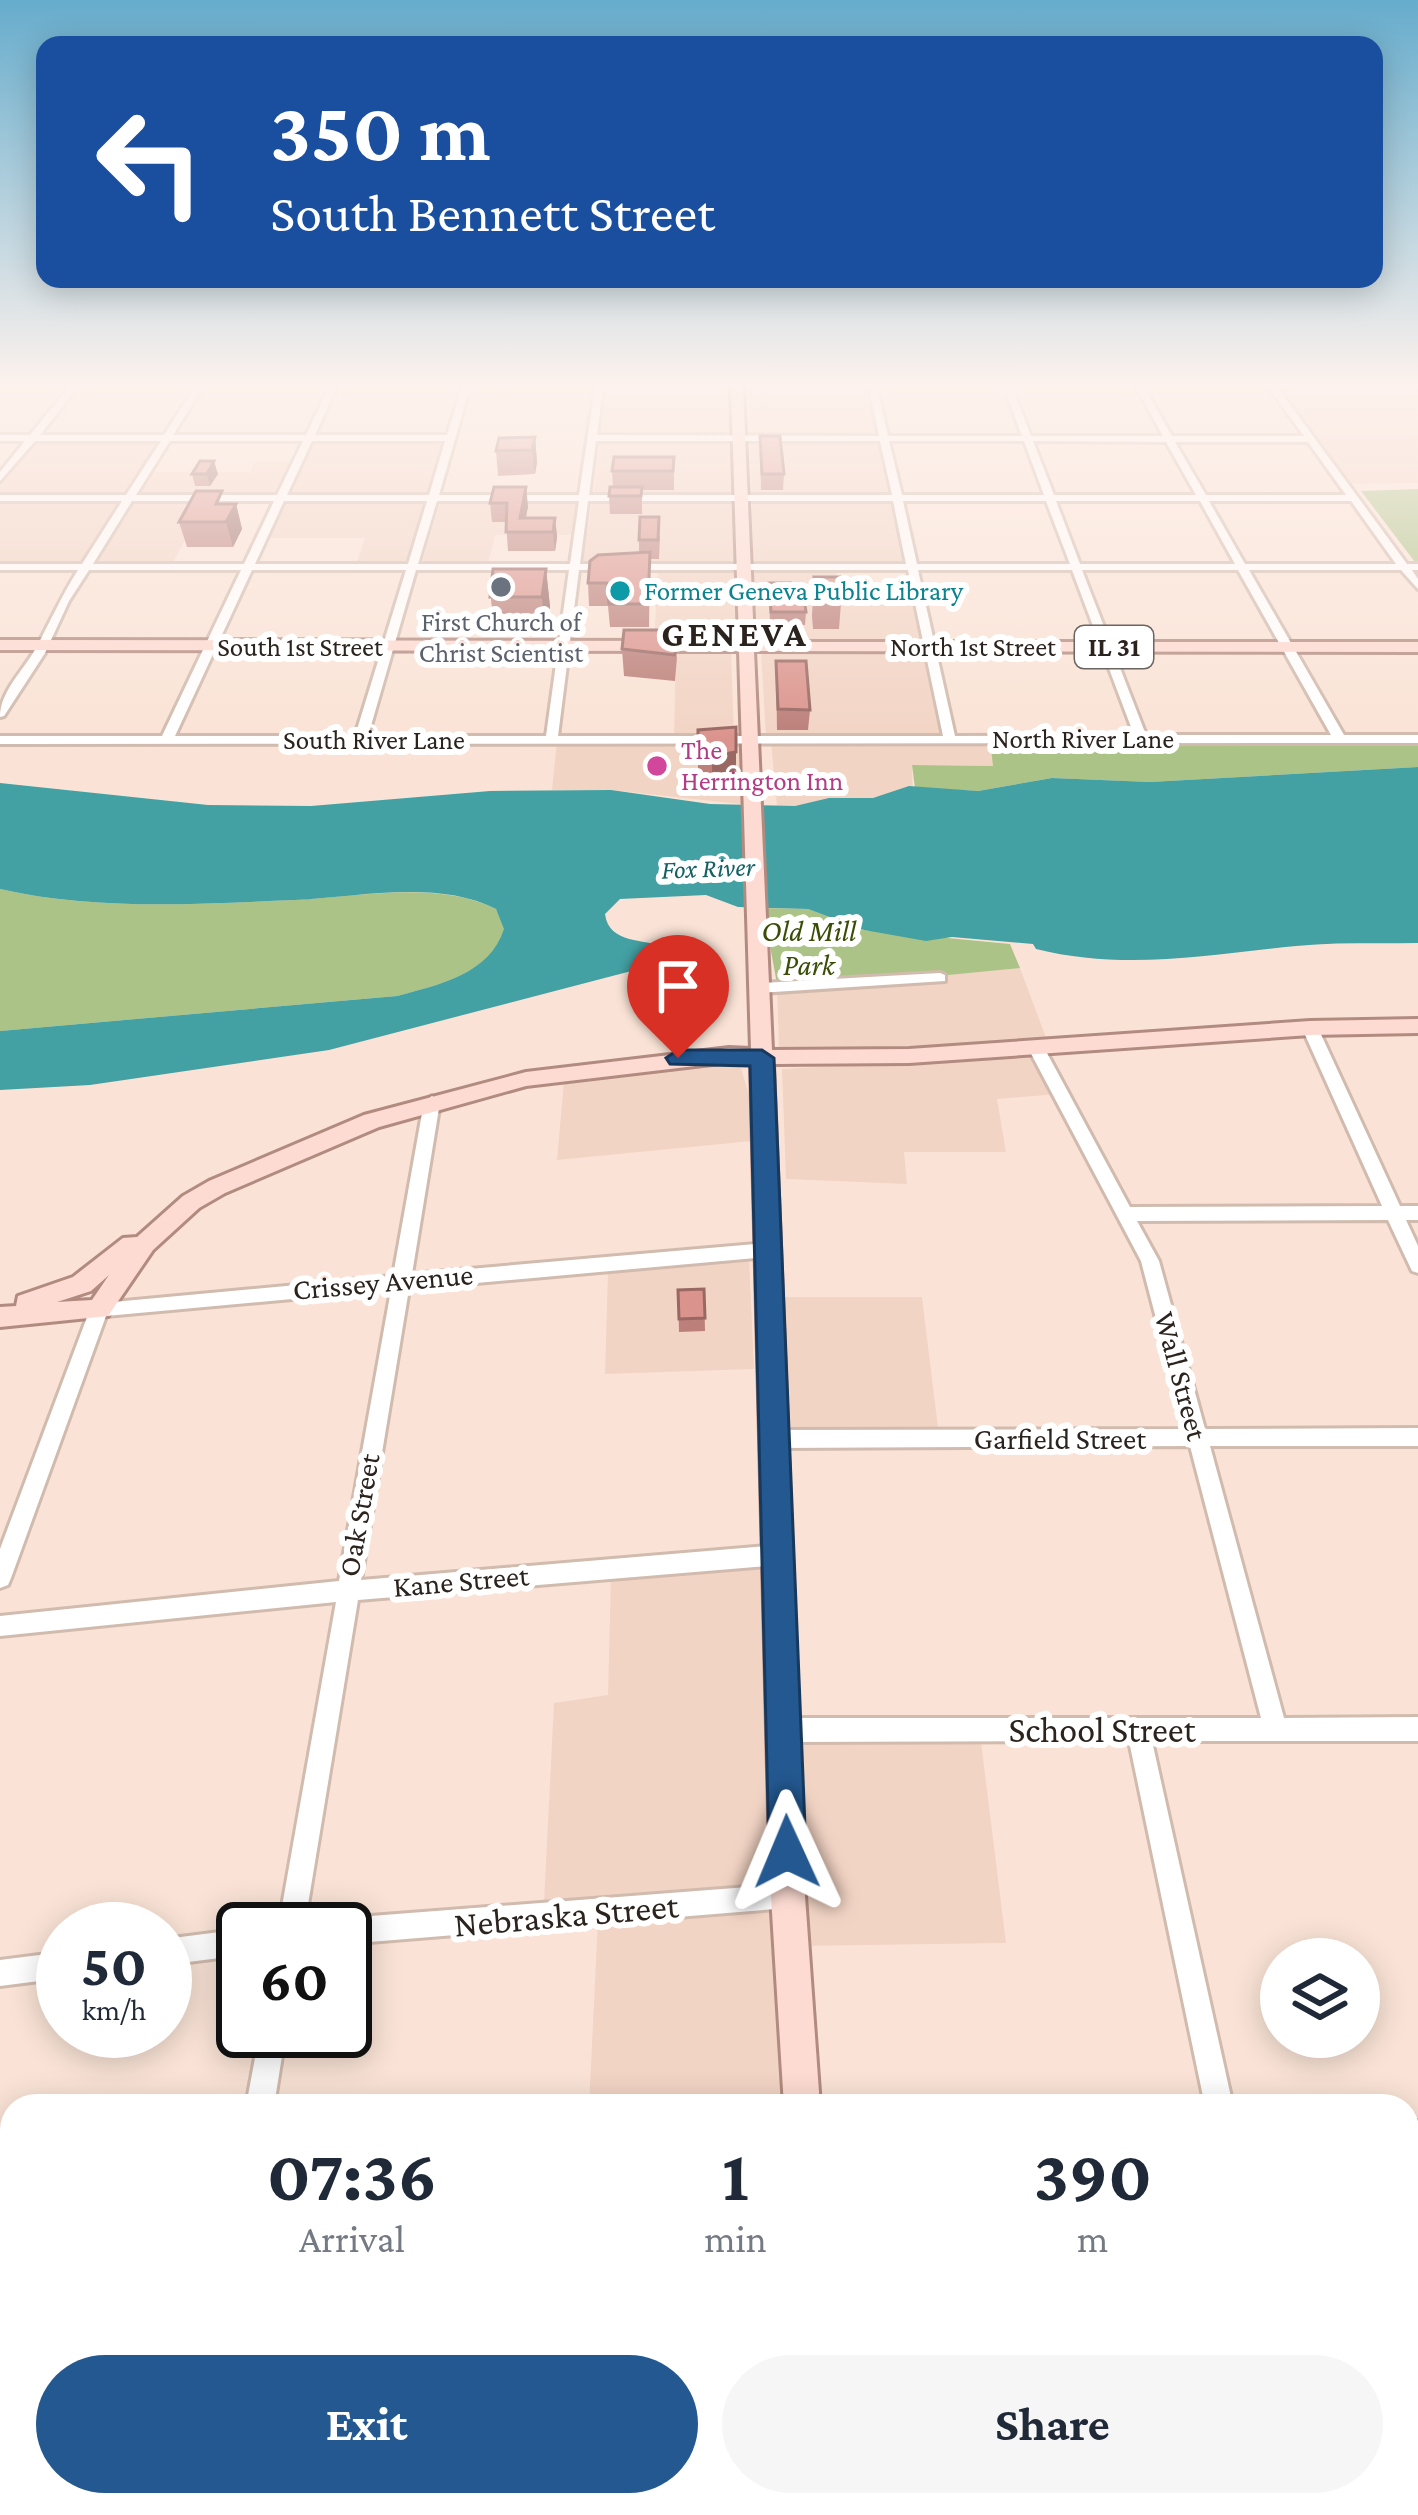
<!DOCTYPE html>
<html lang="en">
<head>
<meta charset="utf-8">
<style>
  :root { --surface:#fff; --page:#f6f6f7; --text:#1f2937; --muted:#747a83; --accent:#235890 }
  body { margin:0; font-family:"Crimson Pro",serif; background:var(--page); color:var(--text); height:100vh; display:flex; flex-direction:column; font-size:45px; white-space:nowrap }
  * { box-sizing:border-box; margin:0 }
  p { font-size:39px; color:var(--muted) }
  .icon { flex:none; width:66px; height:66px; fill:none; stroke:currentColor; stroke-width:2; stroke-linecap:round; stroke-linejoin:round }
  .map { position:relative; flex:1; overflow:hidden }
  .drawer { position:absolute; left:0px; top:2094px; width:1419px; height:423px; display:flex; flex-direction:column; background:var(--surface); border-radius:36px 36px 0 0; box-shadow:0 6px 30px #0003 }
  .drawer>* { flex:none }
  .top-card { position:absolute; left:36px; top:36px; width:1347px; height:252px; border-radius:24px; box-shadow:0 6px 30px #0003; background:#1a4fa0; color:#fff; overflow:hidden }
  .controls { position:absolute; left:1260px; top:1938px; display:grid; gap:24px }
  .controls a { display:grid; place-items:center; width:120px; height:120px; border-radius:50%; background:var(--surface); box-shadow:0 6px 30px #0003; font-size:60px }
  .speed { position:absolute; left:36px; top:1902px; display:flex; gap:24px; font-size:60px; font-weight:700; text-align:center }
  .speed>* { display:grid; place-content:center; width:156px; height:156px; border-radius:50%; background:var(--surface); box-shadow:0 6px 30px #0003; line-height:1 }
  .speed small { font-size:30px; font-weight:400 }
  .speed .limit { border:6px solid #111; border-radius:18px; background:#fff; color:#111 }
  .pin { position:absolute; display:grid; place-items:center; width:102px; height:102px; color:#fff; margin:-123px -51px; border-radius:50% 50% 50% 0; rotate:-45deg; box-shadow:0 0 12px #0007 }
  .pin .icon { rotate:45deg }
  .me { position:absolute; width:132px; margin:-66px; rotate:359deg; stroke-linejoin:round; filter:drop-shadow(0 0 9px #0008) }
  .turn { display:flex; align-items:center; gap:42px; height:252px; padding:0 36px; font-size:54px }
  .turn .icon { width:156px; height:156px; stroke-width:2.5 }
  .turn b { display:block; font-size:84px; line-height:102px }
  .eta { display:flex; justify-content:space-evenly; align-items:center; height:204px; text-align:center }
  .eta b { font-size:72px; font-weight:700; line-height:84px }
  .cta { display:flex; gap:24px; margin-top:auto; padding:24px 36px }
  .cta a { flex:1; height:138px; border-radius:72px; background:var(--accent); color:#fff; font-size:48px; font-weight:700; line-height:138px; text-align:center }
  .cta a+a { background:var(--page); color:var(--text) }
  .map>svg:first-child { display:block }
</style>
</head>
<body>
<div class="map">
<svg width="1418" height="2515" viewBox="0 0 1418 2515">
  <rect width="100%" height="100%" fill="#fae3d6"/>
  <g fill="#f2d4c4">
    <polygon points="601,387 730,387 731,436 596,437"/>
    <polygon points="748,387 873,387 907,565 836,564 839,598 914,599 923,643 756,643"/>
    <polygon points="1279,387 1418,387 1418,483 1347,484"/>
    <polygon points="600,439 732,439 734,495 593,495"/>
    <polygon points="36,440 163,440 126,496 0,495 0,485"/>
    <polygon points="314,440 448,440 431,496 289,496"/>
    <polygon points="255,462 295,462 279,496 136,496 151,472 250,472"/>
    <polygon points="0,500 125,500 85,564 0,564"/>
    <polygon points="134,500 207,500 171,566 93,566"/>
    <polygon points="287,500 431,500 411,564 356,564 365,538 269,538"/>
    <polygon points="441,500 581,500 576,535 495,535 488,564 422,563"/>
    <polygon points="592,501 734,502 735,564 583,564"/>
    <polygon points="658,569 735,569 737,643 654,643"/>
    <polygon points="928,650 947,736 766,737 761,651"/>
    <polygon points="676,651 731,651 734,737 674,737"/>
    <polygon points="747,741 749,805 611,790 552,790 557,742"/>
    <polygon points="771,742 991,744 994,766 912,765 913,808 777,806"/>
    <polygon points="1020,968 1048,1043 779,1051 777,984 887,981"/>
    <polygon points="1037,1054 1059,1094 997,1099 1006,1152 904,1152 907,1184 786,1179 782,1069"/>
    <polygon points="725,1063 741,1068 762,1140 557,1160 564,1081"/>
    <polygon points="749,1259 754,1369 605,1374 608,1272"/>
    <polygon points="775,1297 922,1297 939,1436 779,1435"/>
    <polygon points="776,1559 797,2106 589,2106 598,1919 543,1922 554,1703 608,1695 611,1574"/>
    <polygon points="789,1734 980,1734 1006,1943 795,1946"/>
    <polygon points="591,2505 910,2505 913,2515 592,2515"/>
    <polygon points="924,2505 1113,2505 1115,2515 927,2515"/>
  </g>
  <g fill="#acc387">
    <polygon points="1418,489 1418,562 1415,562 1361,491"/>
    <polygon points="990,739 1418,739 1418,767 1150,782 1052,778 978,791 915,788 912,765 993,766"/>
    <path d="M 0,889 C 96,911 197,904 295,900 C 359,897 437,880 496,909 L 505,929 C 490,974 438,985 397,996 L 0,1031 Z"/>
    <polygon points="763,908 808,909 864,930 1010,944 1020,968 887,981 777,984"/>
  </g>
  <path fill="#43a1a3" d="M 1418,767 L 1418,943 C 1378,944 1336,942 1296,946 C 1207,955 1124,971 1036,949 L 1033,944 L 952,937 L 926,941 L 864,930 L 808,909 L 738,907 L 706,895 L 620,899 L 605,914 C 609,945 645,938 667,948 L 669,955 L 662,963 L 329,1050 L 90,1085 L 0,1090 L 0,1031 L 397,996 C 438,985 490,974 504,929 L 496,909 C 437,879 359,897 295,900 C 197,904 96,911 0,889 L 0,783 L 208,805 L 311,806 L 490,791 L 611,790 L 710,804 L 795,806 L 829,798 L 873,798 L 909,786 L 978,791 L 1052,778 L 1150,782 Z"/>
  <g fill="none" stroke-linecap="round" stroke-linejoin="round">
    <defs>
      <g id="minor">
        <path d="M 69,387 L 78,387 L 40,435 L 164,435 L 195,387 L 203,387 L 173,435 L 306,435 L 329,387 L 337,387 L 315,435 L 447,435 L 462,387 L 470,387 L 439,495 L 579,495 L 595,387 L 603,387 L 597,435 L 879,436 L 869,387 L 877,387 L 888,436 L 1022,436 L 1004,387 L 1012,387 L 1031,436 L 1163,436 L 1136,387 L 1144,387 L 1172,436 L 1304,436 L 1268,387 L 1277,387 L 1407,564 L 1418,564 L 1418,570 L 1412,570 L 1418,579 L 1418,589 L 1401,570 L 1249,570 L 1344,735 L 1418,735 L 1418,743 L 0,744 L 0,736 L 162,736 L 241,570 L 89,570 L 69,601 L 45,653 L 4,716 L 0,717 C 0,691 24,670 36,648 C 50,622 62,595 78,570 L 0,570 L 0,564 L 82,564 L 122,501 L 0,501 L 0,495 L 126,495 L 161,441 L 35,441 L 0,481 L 0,472 L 25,441 L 0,441 L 0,435 L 30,435 ZM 170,441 L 303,441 L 277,495 L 136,495 ZM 312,441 L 445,441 L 429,495 L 287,495 ZM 596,441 L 880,441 L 892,495 L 589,495 ZM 889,441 L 1024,441 L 1044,495 L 902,495 ZM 1033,441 L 1166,442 L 1196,495 L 1054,495 ZM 1175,442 L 1308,442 L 1346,495 L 1206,495 ZM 132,501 L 274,501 L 244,564 L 93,564 ZM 284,501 L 427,501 L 408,564 L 255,564 ZM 437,501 L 579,501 L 570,564 L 418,564 ZM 588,501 L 893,501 L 906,564 L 580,564 ZM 903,501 L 1046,501 L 1070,564 L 917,564 ZM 1056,501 L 1200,501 L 1235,564 L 1080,564 ZM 1209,501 L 1351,501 L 1396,564 L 1245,564 ZM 252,570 L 406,570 L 355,736 L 175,736 ZM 416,570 L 569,570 L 546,736 L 368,736 ZM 579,570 L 908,570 L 943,736 L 558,736 ZM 918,570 L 1072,570 L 1134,735 L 955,736 ZM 1082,570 L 1238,570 L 1331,735 L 1146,735 Z"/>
        <polygon points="940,973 945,975 945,981 760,993 752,988 760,983"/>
        <polygon points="1310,1023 1318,1028 1400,1206 1418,1206 1418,1220 1406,1220 1418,1246 1418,1273 1412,1271 1388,1220 1137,1221 1159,1261 1205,1429 1418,1428 1418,1446 1210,1446 1284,1718 1418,1717 1418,1741 1152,1741 1233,2106 1205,2106 1129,1741 785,1742 777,1738 773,1730 777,1722 785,1718 1261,1718 1190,1446 775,1448 768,1445 765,1439 768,1433 775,1430 1185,1429 1141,1261 1027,1046 1035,1041 1041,1042 1130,1207 1382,1206 1302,1028"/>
        <polygon points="432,1096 440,1102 412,1274 767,1243 773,1245 776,1250 773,1255 767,1257 409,1289 361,1580 780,1545 788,1548 791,1555 788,1562 780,1565 358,1600 304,1929 278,1929 336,1602 0,1636 0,1616 339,1581 391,1290 106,1316 11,1578 8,1585 0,1588 0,1549 92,1304 393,1276 424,1102"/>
        <polygon points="788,1884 797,1887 800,1896 797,1905 788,1908 345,1944 345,1929 333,1929 336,1922 345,1918"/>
        <polygon points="243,1929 243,1955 165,1965 165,1939"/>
        <polygon points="63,1952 63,1978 0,1986 0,1960"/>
        <polygon points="260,2031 286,2031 274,2106 246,2106"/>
        <rect x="1407" y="2121" width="11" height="28"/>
        <polygon points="12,2423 12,2453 0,2455 0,2425"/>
        <polygon points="1288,2505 1320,2505 1322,2515 1290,2515"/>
      </g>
      <g id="major">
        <path d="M 731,387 L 743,387 L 754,642 L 1418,642 L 1418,652 L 754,651 L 772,1050 L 909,1049 L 1310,1021 L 1418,1019 L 1418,1033 L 1310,1035 L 909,1063 L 773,1064 L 805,1896 L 820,2106 L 784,2106 L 771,1896 L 751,1063 L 729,1062 L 526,1086 L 379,1127 L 225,1193 L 199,1208 L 153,1250 L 108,1316 L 0,1327 L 0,1307 L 16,1306 L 18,1296 L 73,1277 L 123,1238 L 137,1237 L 183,1196 L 209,1181 L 364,1115 L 526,1072 L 729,1048 L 751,1049 L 739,651 L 0,650 L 0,640 L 739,641 ZM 109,1275 L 92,1300 L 57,1302 L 91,1291 Z"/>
        <polygon points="898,2505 940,2505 943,2515 901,2515"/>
      </g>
    </defs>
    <use href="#minor" stroke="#d1bbae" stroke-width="6"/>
    <use href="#major" stroke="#b28b80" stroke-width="6"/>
    <use href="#minor" fill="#fff" fill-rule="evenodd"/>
    <use href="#major" fill="#fddbd2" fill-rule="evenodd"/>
  </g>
  <g fill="#bc7f79">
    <polygon points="760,436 784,474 783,490 761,490"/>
    <polygon points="535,437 537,462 535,474 498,476 496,451"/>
    <polygon points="674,457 674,490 642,490 642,514 610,514 609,496 613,487 612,471"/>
    <polygon points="192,474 218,474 210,486 195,486"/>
    <polygon points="494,487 528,506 526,518 555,518 557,537 555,551 508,551 506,522 492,522 490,503"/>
    <polygon points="226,504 236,504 242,529 233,547 187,547 179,522"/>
    <polygon points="660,536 659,559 650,559 649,627 610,627 608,606 589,606 588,583 639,552 639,540"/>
    <polygon points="510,569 546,569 550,607 545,636 495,636 489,581"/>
    <polygon points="814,577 842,590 839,629 813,629 812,616"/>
    <polygon points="769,583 806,612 805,625 770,625"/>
    <polygon points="624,630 677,657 675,681 624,676 622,649"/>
    <polygon points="776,661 810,710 808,730 777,730"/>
    <polygon points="698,730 736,773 712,776 698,771"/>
    <polygon points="704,1289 705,1331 679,1332 678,1290"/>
  </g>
  <g fill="#996863">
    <polygon points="535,437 537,462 535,474 532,450"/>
    <polygon points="214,461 218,474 210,486 207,474"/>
    <polygon points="526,487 528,506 523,532 520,518"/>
    <polygon points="236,504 242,529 233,547 226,522"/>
    <polygon points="555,518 557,537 555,551 553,532"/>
    <polygon points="546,569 550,607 545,636 542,597"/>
    <polygon points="736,752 736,773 712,776 712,756"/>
  </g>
  <g fill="#db948d" stroke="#996863" stroke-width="3">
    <polygon points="760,436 780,436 784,474 762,474"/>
    <polygon points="535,437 532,450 496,451 499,438"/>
    <polygon points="614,457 674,457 673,471 612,471"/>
    <polygon points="200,461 214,461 207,474 192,474"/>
    <polygon points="494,487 526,487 520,518 555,518 553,532 506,532 507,503 490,503"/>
    <polygon points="610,487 642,487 641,496 609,496"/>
    <polygon points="196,491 222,491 216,504 236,504 226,522 179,522"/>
    <polygon points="640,517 659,517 658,540 639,540"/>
    <polygon points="650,552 648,604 609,604 607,583 588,583 590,561 598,555"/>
    <polygon points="493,569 546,569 542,597 490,597"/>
    <polygon points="814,577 840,577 842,590 816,590"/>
    <polygon points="769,583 791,583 803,589 806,612 771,612"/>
    <polygon points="624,630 676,630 675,655 622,649"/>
    <polygon points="776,661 806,661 810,710 778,709"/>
    <polygon points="736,727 736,752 712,756 698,750 698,730"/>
    <polygon points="704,1289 705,1318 679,1319 678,1290"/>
  </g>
  <linearGradient id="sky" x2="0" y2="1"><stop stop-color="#66accc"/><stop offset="0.52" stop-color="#fdf2ed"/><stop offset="1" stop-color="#fdf2ed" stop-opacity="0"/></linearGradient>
  <rect width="1418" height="739" fill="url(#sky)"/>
  <polygon fill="#235890" stroke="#17395e" stroke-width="3" points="678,1050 762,1050 774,1058 806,1852 800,1865 787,1870 774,1865 769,1852 750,1066 670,1064 666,1058"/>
  <circle fill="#6b7280" stroke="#fff" stroke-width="4.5" cx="501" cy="587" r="12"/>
  <circle fill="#0f9aa8" stroke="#fff" stroke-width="4.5" cx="620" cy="591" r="12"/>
  <circle fill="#d1479c" stroke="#fff" stroke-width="4.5" cx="657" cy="766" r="12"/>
  <g text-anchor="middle" stroke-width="12" stroke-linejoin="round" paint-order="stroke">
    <g font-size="27" fill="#0d838f" stroke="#fff" text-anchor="start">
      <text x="644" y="600">Former Geneva Public Library</text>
    </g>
    <g font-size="27" fill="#5b616d" stroke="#fff">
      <text x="501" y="631">First Church of<tspan x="501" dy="31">Christ Scientist</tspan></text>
    </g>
    <g font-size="27" fill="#2b231e" stroke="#fff">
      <text x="300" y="656">South 1st Street</text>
      <text x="973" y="656">North 1st Street</text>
      <text x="1083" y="748">North River Lane</text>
      <text x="374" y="749">South River Lane</text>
    </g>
    <rect fill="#fff" stroke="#6b6562" stroke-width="3" x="1075" y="626" width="78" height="42" rx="9"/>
    <g font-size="27" font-weight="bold" fill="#2b231e">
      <text x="1114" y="656">IL 31</text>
    </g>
    <g font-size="27" fill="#b23c85" stroke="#fff" text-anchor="start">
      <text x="681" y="759">The<tspan x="681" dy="31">Herrington Inn</tspan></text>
    </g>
    <g font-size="27" font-style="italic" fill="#146163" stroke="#fff">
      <text transform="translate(708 868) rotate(-2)" y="9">Fox River</text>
    </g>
    <g font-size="30" font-style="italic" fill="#394d06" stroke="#fff">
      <text x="809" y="941">Old Mill<tspan x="809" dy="34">Park</tspan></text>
    </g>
    <g font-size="30" fill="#2b231e" stroke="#fff">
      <text transform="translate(383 1282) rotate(-5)" y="10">Crissey Avenue</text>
      <text transform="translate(1181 1376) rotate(75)" y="10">Wall Street</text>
      <text x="1060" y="1449">Garfield Street</text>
      <text transform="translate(359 1515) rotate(-80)" y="10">Oak Street</text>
      <text transform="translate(461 1581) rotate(-5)" y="10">Kane Street</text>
    </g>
    <g font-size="36" font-weight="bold" letter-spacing="3" fill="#2b231e" stroke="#fff">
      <text x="735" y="646">GENEVA</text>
    </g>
    <g font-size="36" fill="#2b231e" stroke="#fff">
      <text x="1102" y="1742">School Street</text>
      <text transform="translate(566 1914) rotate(-5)" y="13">Nebraska Street</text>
    </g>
  </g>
</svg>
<div class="controls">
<a><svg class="icon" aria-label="layers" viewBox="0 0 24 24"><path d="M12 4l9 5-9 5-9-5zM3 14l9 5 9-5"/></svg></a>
</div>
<div class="speed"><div>50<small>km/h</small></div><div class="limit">60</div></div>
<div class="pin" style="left:678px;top:1058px;background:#d93025"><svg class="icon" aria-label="arrive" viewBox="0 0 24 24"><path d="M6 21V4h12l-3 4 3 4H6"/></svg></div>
<svg class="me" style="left:787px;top:1852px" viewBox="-20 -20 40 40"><path d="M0-17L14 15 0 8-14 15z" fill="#235890" stroke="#fff" stroke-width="4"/></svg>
<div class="top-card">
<div class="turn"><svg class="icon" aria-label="left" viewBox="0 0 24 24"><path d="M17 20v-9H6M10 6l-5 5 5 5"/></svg><div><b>350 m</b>South Bennett Street</div></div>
</div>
<section class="drawer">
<div class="eta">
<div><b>07:36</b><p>Arrival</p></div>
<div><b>1</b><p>min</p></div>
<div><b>390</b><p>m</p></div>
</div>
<div class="cta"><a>Exit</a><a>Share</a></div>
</section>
</div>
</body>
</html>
